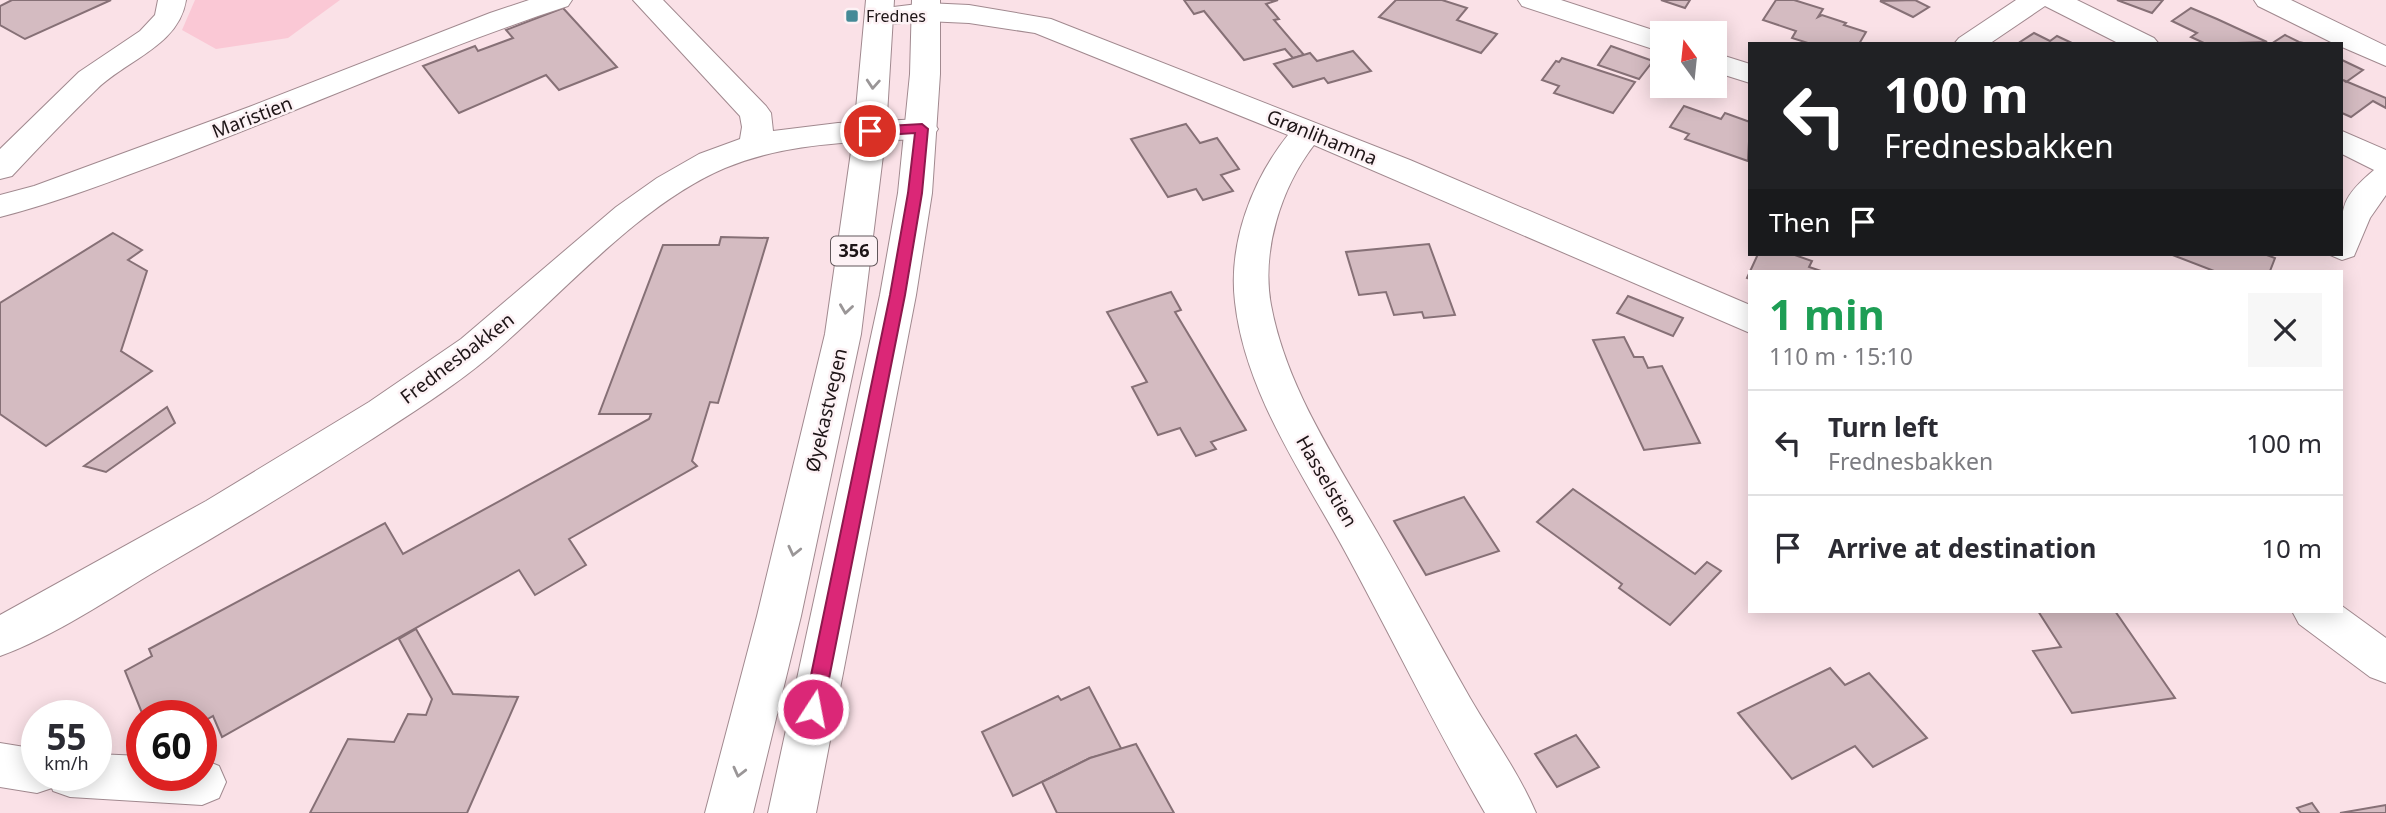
<!DOCTYPE html>
<html lang="en">
<head>
<meta charset="utf-8">
<style>
  :root { --surface:#fff; --page:#f7f7f7; --text:#2b2b33; --muted:#7c7c81; --line:#e1e1e2 }
  body { margin:0; font-family:"Noto Sans",sans-serif; background:var(--page); color:var(--text); height:100vh; display:flex; flex-direction:column; font-size:26px; white-space:nowrap }
  * { box-sizing:border-box; margin:0 }
  p { font-size:23px; color:var(--muted) }
  .icon { flex:none; width:38px; height:38px; fill:none; stroke:currentColor; stroke-width:2; stroke-linecap:round; stroke-linejoin:round }
  .map { position:relative; flex:1; overflow:hidden }
  .side { position:absolute; left:1748px; top:270px; width:595px; height:343px; display:flex; flex-direction:column; background:var(--surface); border-radius:0px; box-shadow:0 4px 18px #0003 }
  .side>* { flex:none }
  .top-card { position:absolute; left:1748px; top:42px; width:595px; height:214px; border-radius:0px; box-shadow:0 4px 18px #0003; background:#202124; color:#fff; overflow:hidden }
  .needle { width:46px; rotate:345deg }
  .controls { position:absolute; left:1650px; top:21px; display:grid; gap:14px }
  .controls a { display:grid; place-items:center; width:77px; height:77px; border-radius:0px; background:var(--surface); box-shadow:0 4px 18px #0003; font-size:35px }
  .speed { position:absolute; left:21px; top:700px; display:flex; gap:14px; font-size:35px; font-weight:700; text-align:center }
  .speed>* { display:grid; place-content:center; width:91px; height:91px; border-radius:50%; background:var(--surface); box-shadow:0 4px 18px #0003; line-height:1 }
  .speed small { font-size:18px; font-weight:400 }
  .speed .limit { border:10px solid #d22; background:#fff; color:#111 }
  .pin { position:absolute; display:grid; place-items:center; width:60px; height:60px; color:#fff; margin:-30px; border:4px solid #fff; border-radius:50%; box-shadow:0 2px 7px #0007 }
  .me { position:absolute; width:77px; margin:-38px; rotate:11deg; stroke-linejoin:round; filter:drop-shadow(0 0 5px #0008) }
  .turn { display:flex; align-items:center; gap:24px; height:147px; padding:0 21px; font-size:32px }
  .turn .icon { width:91px; height:91px; stroke-width:2.5 }
  .turn b { display:block; font-size:49px; line-height:60px }
  .then { display:flex; align-items:center; height:66px; padding:0 21px; background:#0003; gap:14px; font-size:26px }
  .round { display:grid; place-items:center; flex:none; width:74px; height:74px; border-radius:0px; background:var(--page) }
  .head { display:flex; align-items:center; justify-content:space-between; height:119px; padding:0 21px }
  h1 { font-size:42px; font-weight:700; line-height:52px; color:#1e9e55 }
  ul { padding:0; list-style:none }
  li { display:flex; align-items:center; gap:21px; height:105px; padding:0 21px; border-top:2px solid var(--line) }
  li div { flex:1 }
  li b { display:block; font-size:26px }
  li em { font-style:normal }
  .map>svg:first-child { display:block }
</style>
</head>
<body>
<div class="map">
<svg width="2386" height="813" viewBox="0 0 2386 813">
  <rect width="100%" height="100%" fill="#fae1e7"/>
  <polygon fill="#fac8d5" points="195,0 340,0 288,38 216,49 182,30"/>
  <g fill="#d4bbc1" stroke="#867076" stroke-width="2">
    <polygon points="12,0 111,0 25,39 0,25 0,6"/>
    <polygon points="1184,0 1278,0 1266,4 1279,19 1274,20 1304,55 1293,58 1285,49 1244,60 1204,11 1194,14"/>
    <polygon points="1396,0 1442,0 1467,8 1457,20 1497,34 1481,53 1379,17"/>
    <polygon points="1661,0 1690,0 1685,8"/>
    <polygon points="1776,0 1794,0 1823,9 1818,17 1822,15 1846,23 1844,25 1866,32 1859,44 1811,44 1792,38 1796,31 1763,20"/>
    <polygon points="1915,0 1929,7 1913,17 1880,1"/>
    <polygon points="2117,0 2163,0 2152,13"/>
    <polygon points="563,8 617,67 559,90 546,75 459,113 423,66 475,46 478,51 513,38 506,30"/>
    <polygon points="2191,8 2217,19 2267,42 2206,44 2191,37 2197,33 2172,21"/>
    <polygon points="2034,33 2050,41 2057,36 2074,44 2017,44"/>
    <polygon points="2285,35 2299,42 2308,44 2271,44"/>
    <polygon points="1611,46 1653,61 1639,79 1598,65"/>
    <polygon points="1353,51 1371,71 1328,83 1324,78 1293,87 1274,64 1310,53 1317,61"/>
    <polygon points="1562,58 1595,69 1635,82 1613,113 1554,93 1559,86 1542,80 1556,61 1559,62"/>
    <polygon points="2342,60 2363,70 2346,82 2343,80 2386,98 2386,108 2373,101 2351,117 2342,113"/>
    <polygon points="1684,106 1721,119 1725,113 1750,122 1748,161 1685,139 1689,134 1670,127"/>
    <polygon points="1186,124 1200,143 1217,138 1239,169 1221,175 1233,191 1203,200 1196,189 1168,197 1131,139"/>
    <polygon points="113,233 142,250 128,260 147,271 121,351 152,371 46,446 0,414 0,303"/>
    <polygon points="721,237 768,238 718,403 710,402 692,461 697,466 569,539 586,565 535,595 519,570 222,737 213,716 201,723 201,716 142,713 125,671 152,656 149,649 385,523 403,554 649,419 651,414 599,414 663,245 719,245"/>
    <polygon points="1429,244 1455,315 1424,318 1422,312 1394,315 1386,292 1359,295 1346,252"/>
    <polygon points="1758,254 1792,254 1812,261 1809,267 1821,271 1750,271 1750,279 1747,278"/>
    <polygon points="2170,254 2264,254 2275,258 2270,271 2214,271"/>
    <polygon points="1171,292 1181,310 1175,312 1246,430 1211,442 1216,449 1196,456 1180,428 1158,435 1132,387 1147,382 1107,312"/>
    <polygon points="1628,296 1683,318 1673,336 1617,313"/>
    <polygon points="1624,337 1634,357 1643,357 1648,368 1662,366 1700,443 1644,450 1593,340"/>
    <polygon points="167,407 175,423 106,472 84,466"/>
    <polygon points="1573,489 1695,574 1707,562 1721,571 1670,625 1619,588 1622,584 1537,522"/>
    <polygon points="1464,497 1499,551 1426,575 1394,521"/>
    <polygon points="2038,611 2115,611 2175,698 2072,713 2033,651 2061,647"/>
    <polygon points="416,629 453,694 518,697 467,813 310,813 348,739 394,742 408,714 426,715 432,699 399,639"/>
    <polygon points="1830,668 1845,685 1869,673 1927,738 1873,767 1855,746 1792,779 1738,713"/>
    <polygon points="1089,687 1122,750 1090,758 1013,796 982,732 1058,696 1061,700"/>
    <polygon points="1576,735 1599,767 1557,787 1535,754"/>
    <polygon points="1136,744 1174,813 1057,813 1042,782 1090,758"/>
    <polygon points="2312,803 2319,813 2301,813 2297,808"/>
    <polygon points="2386,805 2386,813 2340,813"/>
  </g>
  <g fill="none" stroke-linecap="round" stroke-linejoin="round">
    <defs>
      <g id="minor">
        <path d="M 158,0 L 186,0 C 179,45 129,59 98,88 C 69,116 40,146 12,176 L 0,179 L 0,149 L 79,72 L 140,31 L 155,15 Z"/>
        <path d="M 529,0 L 572,0 L 568,6 C 434,50 303,109 171,159 C 114,180 59,202 0,217 L 0,195 L 34,186 L 249,107 L 490,13 Z"/>
        <path d="M 633,0 L 663,0 L 766,106 L 771,113 L 773,131 L 838,123 L 922,119 L 933,122 L 938,129 L 933,136 L 922,139 C 855,142 788,142 725,168 C 638,205 561,296 489,357 C 452,388 410,414 369,441 C 301,485 232,527 161,568 C 112,597 53,637 0,656 L 0,615 L 206,501 L 369,402 L 461,339 L 616,207 L 657,178 L 699,154 L 740,139 L 742,127 L 740,116 Z"/>
        <polygon points="1518,0 1561,0 1662,33 1662,52 1522,6"/>
        <polygon points="2016,0 2077,0 2154,38 2159,44 2120,44 2045,6 1989,44 1954,44 1959,38"/>
        <polygon points="2254,0 2291,0 2386,46 2386,66 2342,47 2342,44 2335,44 2258,6"/>
        <path d="M 926,3 L 969,5 L 1051,19 L 1410,160 L 1750,305 L 1750,333 L 1314,145 C 1281,188 1261,251 1271,305 C 1285,380 1326,444 1363,508 C 1400,570 1434,635 1470,698 C 1492,736 1519,773 1536,813 L 1485,813 C 1436,729 1394,642 1348,557 C 1305,477 1245,394 1235,302 C 1228,243 1252,180 1288,135 L 1035,33 L 969,23 L 926,21 L 879,25 L 869,22 L 865,16 L 869,10 Z"/>
        <polygon points="1715,53 1750,64 1750,83 1715,72"/>
        <path d="M 2342,131 L 2386,150 L 2386,195 L 2370,218 L 2354,256 L 2342,260 L 2328,254 L 2342,254 C 2342,209 2337,201 2374,170 L 2342,154 Z"/>
        <polygon points="2342,606 2386,638 2386,683 2370,677 2299,624 2292,611 2342,611"/>
        <polygon points="0,743 37,749 37,775 96,775 96,754 142,756 142,775 201,775 202,759 219,766 226,782 219,798 202,805 70,797 53,791 52,788 37,793 0,787"/>
      </g>
      <g id="major">
        <polygon points="866,0 894,0 886,131 861,334 801,616 753,813 705,813 757,616 825,334 854,131"/>
        <polygon points="912,0 940,0 940,74 932,193 916,295 816,813 768,813 880,295 898,193 910,74"/>
      </g>
    </defs>
    <use href="#minor" stroke="#a1898f" stroke-width="2"/>
    <use href="#major" stroke="#a1898f" stroke-width="2"/>
    <use href="#minor" fill="#fff" fill-rule="evenodd"/>
    <use href="#major" fill="#fff" fill-rule="evenodd"/>
  </g>
  <defs><path id="oneway-chevron" d="M-2-3.5L2.5 0L-2 3.5" fill="none" stroke-width="1.6" stroke-linecap="round" stroke-linejoin="round" transform="scale(1.75)"/></defs>
  <g stroke="#9a9697">
    <use href="#oneway-chevron" transform="translate(873 84) rotate(94)"/>
    <use href="#oneway-chevron" transform="translate(846 309) rotate(98)"/>
    <use href="#oneway-chevron" transform="translate(794 551) rotate(103)"/>
    <use href="#oneway-chevron" transform="translate(739 772) rotate(104)"/>
  </g>
  <polygon fill="#db2777" stroke="#8e194d" stroke-width="2" points="922,124 928,129 922,193 905,295 823,709 820,716 813,718 807,716 804,709 890,295 908,193 915,133 870,136 864,131 870,127"/>
  <rect fill="#458a97" stroke="#fdf2f5" stroke-width="2.5" x="845" y="9" width="14" height="14" rx="3.5"/>
  <g text-anchor="middle" stroke-width="5" stroke-linejoin="round" paint-order="stroke">
    <g font-size="16" fill="#1e1517" stroke="#fdf2f5" text-anchor="start">
      <text x="866" y="22">Frednes</text>
    </g>
    <rect fill="#fdf2f5" stroke="#61575a" stroke-width="2" x="831" y="236.5" width="46" height="29" rx="5"/>
    <g font-size="18" font-weight="bold" fill="#1e1517">
      <text x="854" y="257">356</text>
    </g>
    <g font-size="19" fill="#1e1517" stroke="#fdf2f5">
      <text transform="translate(252 117) rotate(-21)" y="7">Maristien</text>
      <text transform="translate(1322 137) rotate(22)" y="7">Grønlihamna</text>
      <text transform="translate(457 358) rotate(-37)" y="7">Frednesbakken</text>
      <text transform="translate(826 410) rotate(-77)" y="7">Øyekastvegen</text>
      <text transform="translate(1327 481) rotate(60)" y="7">Hasselstien</text>
    </g>
  </g>
</svg>
<div class="controls">
<a><svg class="needle" viewBox="-14 -14 28 28"><path d="M0-13l5 13h-10z" fill="#e53935"/><path d="M0 13l5-13h-10z" fill="#7c7c81"/></svg></a>
</div>
<div class="speed"><div>55<small>km/h</small></div><div class="limit">60</div></div>
<div class="pin" style="left:870px;top:131px;background:#d93025"><svg class="icon" aria-label="arrive" viewBox="0 0 24 24"><path d="M6 21V4h12l-3 4 3 4H6"/></svg></div>
<svg class="me" style="left:813px;top:709px" viewBox="-20 -20 40 40"><circle r="17" fill="#db2777" stroke="#fff" stroke-width="3"/><path d="M0-11L8 9 0 5-8 9z" fill="#fff"/></svg>
<div class="top-card">
<div class="turn"><svg class="icon" aria-label="left" viewBox="0 0 24 24"><path d="M17 20v-9H6M10 6l-5 5 5 5"/></svg><div><b>100 m</b>Frednesbakken</div></div>
<div class="then">Then<svg class="icon" aria-label="arrive" viewBox="0 0 24 24"><path d="M6 21V4h12l-3 4 3 4H6"/></svg></div>
</div>
<section class="side">
<div class="head"><div><h1>1 min</h1><p>110 m · 15:10</p></div><a class="round"><svg class="icon" aria-label="close" viewBox="0 0 24 24"><path d="M6 6l12 12M18 6L6 18"/></svg></a></div>
<ul>
<li><svg class="icon" aria-label="left" viewBox="0 0 24 24"><path d="M17 20v-9H6M10 6l-5 5 5 5"/></svg><div><b>Turn left</b><p>Frednesbakken</p></div><em>100 m</em></li>
<li><svg class="icon" aria-label="arrive" viewBox="0 0 24 24"><path d="M6 21V4h12l-3 4 3 4H6"/></svg><div><b>Arrive at destination</b></div><em>10 m</em></li>
</ul>
</section>
</div>
</body>
</html>
